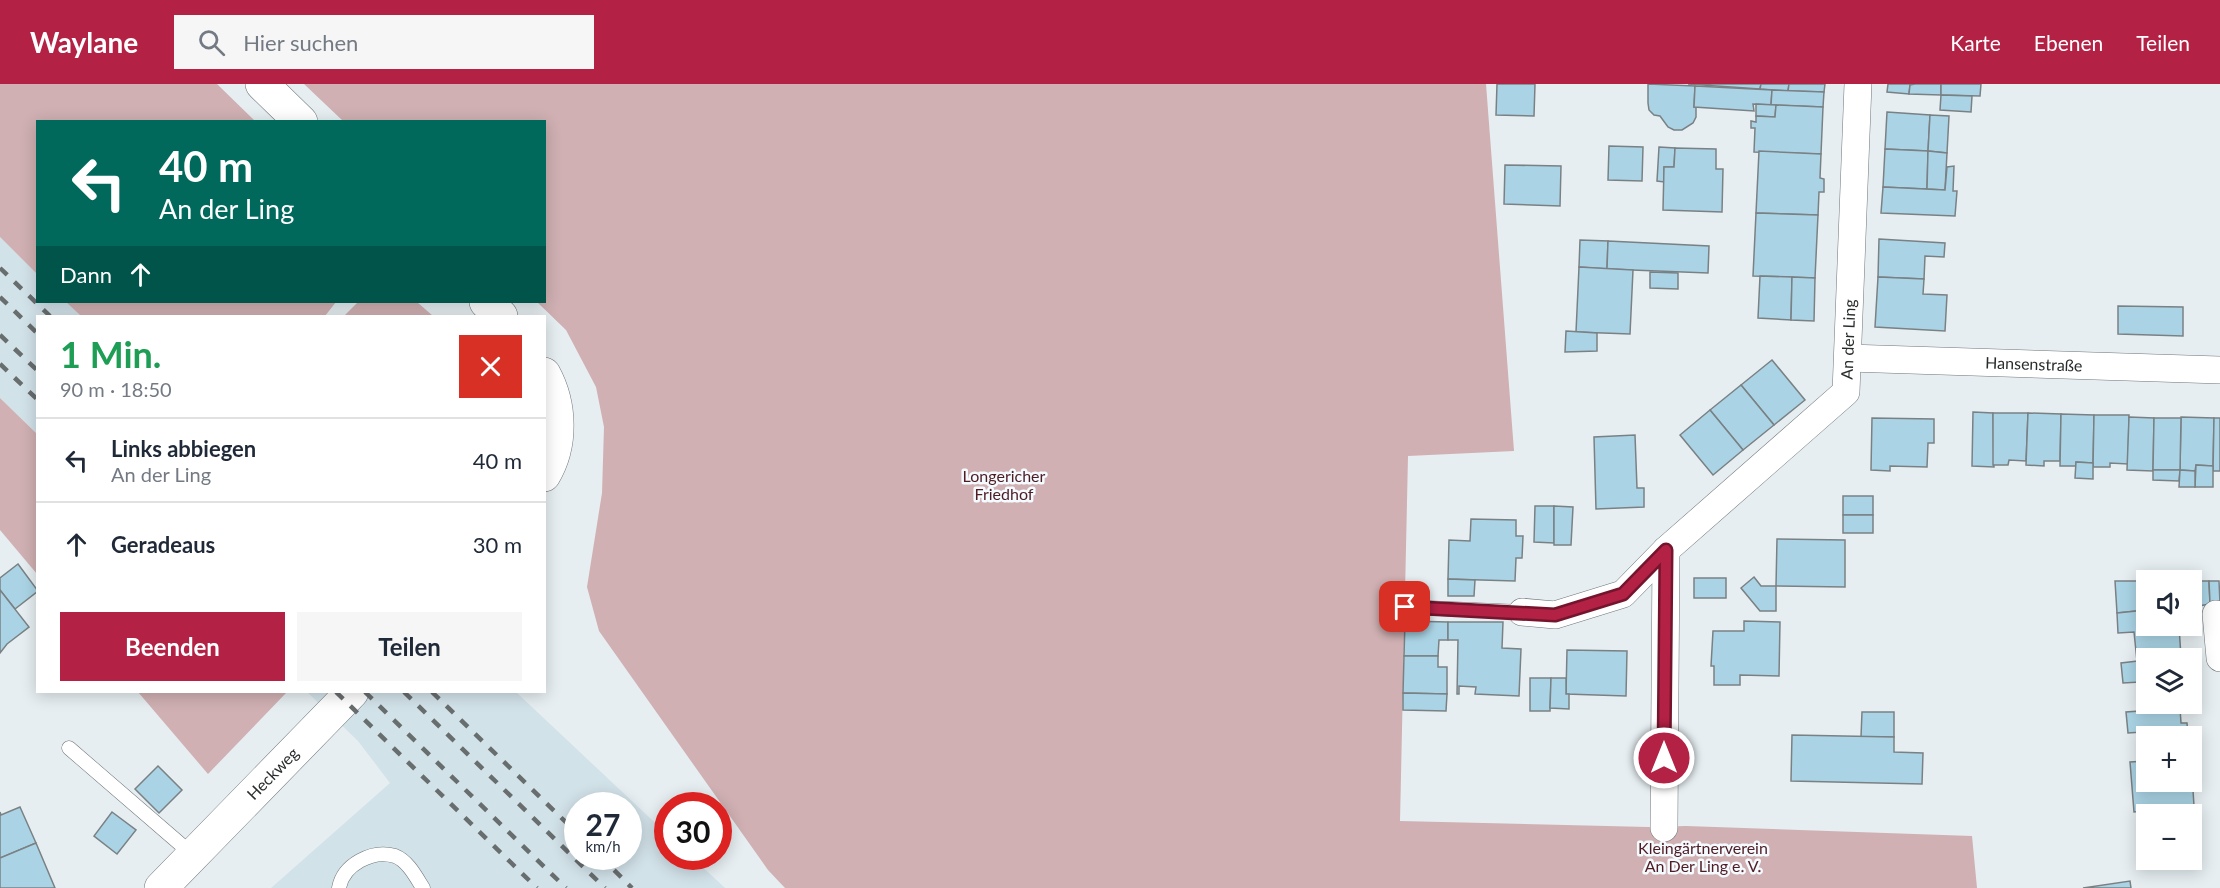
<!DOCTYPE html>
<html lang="de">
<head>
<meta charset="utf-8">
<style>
  :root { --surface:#fff; --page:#f6f6f7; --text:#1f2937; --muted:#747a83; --line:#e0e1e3; --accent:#b32145 }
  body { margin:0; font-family:Lato,sans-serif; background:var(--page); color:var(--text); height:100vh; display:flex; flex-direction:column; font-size:22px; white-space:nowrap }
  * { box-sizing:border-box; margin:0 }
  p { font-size:20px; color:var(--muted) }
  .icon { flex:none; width:33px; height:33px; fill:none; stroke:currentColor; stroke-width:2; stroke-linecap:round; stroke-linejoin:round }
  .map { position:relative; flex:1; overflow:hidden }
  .panel { position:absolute; left:36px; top:231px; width:510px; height:378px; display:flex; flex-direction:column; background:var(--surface); border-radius:0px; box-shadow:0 3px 15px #0003 }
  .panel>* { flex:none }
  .hud { position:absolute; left:36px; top:36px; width:510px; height:183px; border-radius:0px; box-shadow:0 3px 15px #0003; background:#00695c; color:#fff; overflow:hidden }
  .buttons { position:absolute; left:2136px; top:486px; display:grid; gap:12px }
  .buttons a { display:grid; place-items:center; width:66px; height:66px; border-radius:0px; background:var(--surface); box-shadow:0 3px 15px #0003; font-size:30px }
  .speed { position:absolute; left:564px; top:708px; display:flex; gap:12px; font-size:30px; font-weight:700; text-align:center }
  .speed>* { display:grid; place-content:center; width:78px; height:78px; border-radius:50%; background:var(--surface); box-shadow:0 3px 15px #0003; line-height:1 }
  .speed small { font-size:15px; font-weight:400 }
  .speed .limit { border:9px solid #d22; background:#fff; color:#111 }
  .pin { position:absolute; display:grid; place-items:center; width:51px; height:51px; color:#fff; margin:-26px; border-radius:12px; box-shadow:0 3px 9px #0006 }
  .me { position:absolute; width:66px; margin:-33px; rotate:0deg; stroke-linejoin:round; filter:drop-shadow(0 0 4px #0008) }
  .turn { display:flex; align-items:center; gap:21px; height:126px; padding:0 24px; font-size:27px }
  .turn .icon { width:78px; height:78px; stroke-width:2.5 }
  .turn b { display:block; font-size:42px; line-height:51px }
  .then { display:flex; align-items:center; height:57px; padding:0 24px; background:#0003; gap:12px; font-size:22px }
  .round { display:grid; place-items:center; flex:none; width:63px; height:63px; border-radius:0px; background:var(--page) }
  .summary { display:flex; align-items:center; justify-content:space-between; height:102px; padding:0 24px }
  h1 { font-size:36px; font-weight:700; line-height:45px; color:#1e9e55 }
  .primary-button { display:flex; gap:12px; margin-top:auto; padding:12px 24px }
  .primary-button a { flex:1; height:69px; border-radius:0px; background:var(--accent); color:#fff; font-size:24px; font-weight:700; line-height:69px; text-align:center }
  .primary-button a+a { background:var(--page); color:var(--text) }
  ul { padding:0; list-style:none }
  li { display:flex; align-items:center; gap:18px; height:84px; padding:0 24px; border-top:2px solid var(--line) }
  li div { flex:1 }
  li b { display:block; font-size:22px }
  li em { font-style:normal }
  header { display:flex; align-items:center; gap:36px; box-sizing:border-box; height:84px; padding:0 30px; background:var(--accent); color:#fff }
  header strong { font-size:28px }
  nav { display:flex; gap:33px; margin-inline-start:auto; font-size:21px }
  .search { width:420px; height:54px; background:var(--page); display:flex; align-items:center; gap:15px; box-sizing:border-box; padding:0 21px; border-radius:0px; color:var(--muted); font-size:22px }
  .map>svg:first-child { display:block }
</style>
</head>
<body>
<header>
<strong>Waylane</strong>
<div class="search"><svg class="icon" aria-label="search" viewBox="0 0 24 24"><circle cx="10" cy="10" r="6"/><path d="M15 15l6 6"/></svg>Hier suchen</div>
<nav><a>Karte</a><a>Ebenen</a><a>Teilen</a></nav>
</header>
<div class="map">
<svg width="2220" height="804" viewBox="0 0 2220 804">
  <rect width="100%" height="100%" fill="#e6eef1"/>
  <g fill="#d2e2e9" fill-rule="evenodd">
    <polygon points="0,153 37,190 38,218 66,218 81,232 38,232 37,350 0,314"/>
    <path d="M 307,608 L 516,608 L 667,750 L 668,772 L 692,773 L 725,804 L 271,804 L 390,699 L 358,657 ZM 578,722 L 628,722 L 628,772 L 578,772 Z"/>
  </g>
  <g fill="#d0b0b2">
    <polygon points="0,0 217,0 255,37 38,38 37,190 0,153"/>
    <polygon points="304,0 1486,0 1514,367 1408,372 1400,737 1648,743 1686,742 1972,752 1977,804 785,804 768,786 599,547 587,503 602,409 604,343 596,303 566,246 537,218 544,218 544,38 343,37"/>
    <polygon points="66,218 336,218 325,232 81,232"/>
    <polygon points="358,218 417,218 433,232 344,232"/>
    <polygon points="0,314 37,350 37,490 0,446"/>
    <polygon points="138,608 287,608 208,690"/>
  </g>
  <g fill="#aad4e5" stroke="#7a8184" stroke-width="1.5">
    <polygon points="1497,0 1535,0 1534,32 1496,31"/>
    <polygon points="1648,0 1695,2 1694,23 1696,23 1696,33 1693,39 1682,46 1674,46 1668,43 1660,32 1654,31 1649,26 1648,19"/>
    <polygon points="1688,0 1761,0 1760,5"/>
    <polygon points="1761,0 1789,0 1788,7 1760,5"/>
    <polygon points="1789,0 1825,0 1824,8 1788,7"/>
    <polygon points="1888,0 1915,0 1910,1 1909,10 1887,8"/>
    <polygon points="1915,0 1941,0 1941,11 1909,10 1910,1"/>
    <polygon points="1941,0 1981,0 1980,12 1941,11"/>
    <polygon points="1695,2 1772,6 1771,21 1753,20 1754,27 1694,23"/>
    <polygon points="1772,6 1824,8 1823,23 1771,21"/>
    <polygon points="1941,11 1972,12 1971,28 1940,26"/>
    <polygon points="1756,20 1776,21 1775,33 1756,32"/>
    <polygon points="1776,21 1823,23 1821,70 1754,68 1755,44 1751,44 1751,37 1756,38 1756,32 1775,33"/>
    <polygon points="1887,28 1930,31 1928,67 1885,65"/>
    <polygon points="1930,31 1949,32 1947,69 1928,67"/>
    <polygon points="1609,62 1643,63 1642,97 1608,96"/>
    <polygon points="1659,63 1675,64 1674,83 1664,83 1664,98 1657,97"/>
    <polygon points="1675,64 1716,65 1716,85 1723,85 1722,128 1663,126 1664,83 1674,83"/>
    <polygon points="1885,65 1928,67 1927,105 1883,103"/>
    <polygon points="1759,67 1821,70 1820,94 1824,95 1824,108 1819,108 1818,131 1756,129"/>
    <polygon points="1928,67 1947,69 1945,106 1927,105"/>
    <polygon points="1505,81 1561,82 1560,122 1504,120"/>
    <polygon points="1954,82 1953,107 1957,107 1955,132 1881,129 1883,103 1945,106 1947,83"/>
    <polygon points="1756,129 1818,131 1815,194 1753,192"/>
    <polygon points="1879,155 1945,159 1944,173 1925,172 1924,195 1878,193"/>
    <polygon points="1580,156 1608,157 1607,185 1579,183"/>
    <polygon points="1608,157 1709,162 1708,189 1607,185"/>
    <polygon points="1579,183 1633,186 1630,250 1576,248"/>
    <polygon points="1650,188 1678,189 1678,205 1650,204"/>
    <polygon points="1760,192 1792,193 1791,236 1758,234"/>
    <polygon points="1792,193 1815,194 1814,237 1791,236"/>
    <polygon points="1878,193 1924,195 1923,210 1947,211 1945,247 1875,243"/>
    <polygon points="2118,222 2183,223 2183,252 2118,250"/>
    <polygon points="1566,247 1597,249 1597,267 1565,268"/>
    <polygon points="1772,276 1805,316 1774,341 1741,301"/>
    <polygon points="1741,301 1774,341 1743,366 1710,326"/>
    <polygon points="1710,326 1743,366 1713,391 1680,351"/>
    <polygon points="1973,328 1993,329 1994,383 1972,382"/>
    <polygon points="1993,329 2028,329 2026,377 2009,376 2008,381 1993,381"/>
    <polygon points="2028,329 2061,330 2060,377 2044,377 2044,382 2026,381"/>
    <polygon points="2061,330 2094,331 2093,379 2076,378 2076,382 2060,382"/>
    <polygon points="2094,331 2129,331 2128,380 2110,379 2110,383 2093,383"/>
    <polygon points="2129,333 2154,334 2153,387 2127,386"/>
    <polygon points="2181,333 2214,334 2213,382 2196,381 2195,387 2180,386"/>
    <polygon points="1872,334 1934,335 1934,359 1928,359 1927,383 1890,382 1890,387 1871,386"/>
    <polygon points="2154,334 2181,334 2180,386 2153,386"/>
    <polygon points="2214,334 2220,334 2220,387 2213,387"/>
    <polygon points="1635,351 1637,404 1644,404 1644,423 1596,425 1594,353"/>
    <polygon points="2076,378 2093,379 2093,395 2075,394"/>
    <polygon points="2196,381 2213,382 2213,403 2195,403"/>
    <polygon points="2153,386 2180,386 2179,397 2153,396"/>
    <polygon points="2180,386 2195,387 2195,403 2179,403"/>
    <rect x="1843" y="412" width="30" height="19"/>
    <polygon points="1535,422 1554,422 1554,459 1534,458"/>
    <polygon points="1554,422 1573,423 1571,461 1554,461"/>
    <rect x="1843" y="431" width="30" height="18"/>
    <polygon points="1471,435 1516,436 1516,452 1523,452 1522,474 1516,474 1515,497 1448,495 1449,456 1470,457"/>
    <polygon points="1777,455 1845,456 1845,503 1776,502"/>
    <polygon points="18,480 38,507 15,525 0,506 0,494"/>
    <polygon points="1754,493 1761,502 1776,502 1776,527 1760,527 1741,504"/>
    <rect x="1694" y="494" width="32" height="20"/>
    <polygon points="1448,495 1475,496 1474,512 1448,512"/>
    <polygon points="2115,497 2146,497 2146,526 2117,529"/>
    <polygon points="2192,497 2209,497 2210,520 2192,523"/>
    <polygon points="2209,497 2219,497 2220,520 2210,520"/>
    <polygon points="0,506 29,543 7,560 0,569"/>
    <polygon points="2146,526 2146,542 2179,542 2181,573 2146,574 2146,576 2137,577 2134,548 2118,549 2117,529"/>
    <polygon points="1405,537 1448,538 1448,556 1439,556 1438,572 1404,572"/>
    <polygon points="1744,537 1780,538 1779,592 1740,591 1740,601 1714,601 1714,582 1711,582 1713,547 1744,547"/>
    <polygon points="1448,538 1503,538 1502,564 1521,565 1519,612 1475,610 1476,603 1459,602 1459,610 1457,610 1458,556 1448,556"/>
    <polygon points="1567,566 1627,567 1626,612 1566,610"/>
    <polygon points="1404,572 1438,572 1438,583 1447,583 1447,610 1403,609"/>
    <polygon points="2146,576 2146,620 2186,620 2186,623 2142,627 2140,598 2123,599 2121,579"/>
    <polygon points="1530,594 1551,594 1550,627 1530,627"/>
    <polygon points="1551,594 1566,594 1566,610 1569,610 1569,625 1550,624"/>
    <polygon points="1403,609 1447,610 1446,627 1403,626"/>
    <polygon points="2180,624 2181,639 2187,639 2188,652 2146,652 2146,677 2143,648 2128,649 2126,628"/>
    <polygon points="1862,628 1894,628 1894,653 1861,653"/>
    <polygon points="1792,651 1894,653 1894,668 1923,669 1922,700 1791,697"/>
    <polygon points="2146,677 2146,698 2192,698 2192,690 2194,722 2134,728 2130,678"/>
    <polygon points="158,682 182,706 159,729 135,705"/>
    <polygon points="2194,722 2197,756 2192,757 2192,730 2166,730 2166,725"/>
    <polygon points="20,723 36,759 0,774 0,728 1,731"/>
    <polygon points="112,728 136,746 117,770 94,752"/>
    <polygon points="36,759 55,804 0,804 0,774"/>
    <polygon points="2130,797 2131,804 2083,804"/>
  </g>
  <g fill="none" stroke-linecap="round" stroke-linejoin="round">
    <defs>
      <g id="lane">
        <polyline points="1405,523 1522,528"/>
        <polyline points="69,664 193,771"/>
        <path d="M 339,804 C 343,781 372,765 395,772 C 408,777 416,793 423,804"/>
      </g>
      <g id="street">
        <path id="s1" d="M 1848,274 L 2220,286"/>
        <path id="s2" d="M 1522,528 L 1555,531 L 1623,510 L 1666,466 L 1846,308 L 1858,0"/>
        <polyline points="2216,530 2220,574"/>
        <polyline points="1664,744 1666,466"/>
      </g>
      <g id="secondary">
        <polyline points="262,0 301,38"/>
        <polyline points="486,218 501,232"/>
        <path d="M 544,290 C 561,321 562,361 544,391"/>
        <path id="s3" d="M 161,804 L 352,608"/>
      </g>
    </defs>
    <use href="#lane" stroke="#6f7679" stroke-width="15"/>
    <use href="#street" stroke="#6f7679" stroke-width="28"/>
    <use href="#secondary" stroke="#6f7679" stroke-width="34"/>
    <use href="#lane" stroke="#fff" stroke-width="14"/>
    <use href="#street" stroke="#fff" stroke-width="27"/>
    <use href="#secondary" stroke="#fff" stroke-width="33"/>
    <g stroke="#686d6e" stroke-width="4.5" stroke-dasharray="10 10" stroke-linecap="butt">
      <polyline points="0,184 50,232"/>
      <polyline points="0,213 38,250"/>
      <polyline points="0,251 38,287"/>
      <polyline points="0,280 38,316"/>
      <polyline points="336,608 537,804"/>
      <polyline points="365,608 566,804"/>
      <polyline points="404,608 605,804"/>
      <polyline points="432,608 578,750"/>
      <polyline points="600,772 632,804"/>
    </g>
  </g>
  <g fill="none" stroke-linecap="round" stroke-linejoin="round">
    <defs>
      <polyline id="route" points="1405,523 1555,531 1623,510 1666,466 1664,674"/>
    </defs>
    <use href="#route" stroke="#74152d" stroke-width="15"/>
    <use href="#route" stroke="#b32145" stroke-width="10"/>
  </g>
  <g text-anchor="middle" stroke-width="5" stroke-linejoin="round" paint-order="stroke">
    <g font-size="16" fill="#292c2d" stroke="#f3fbff">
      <text dy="6" stroke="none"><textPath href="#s2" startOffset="458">An der Ling</textPath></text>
      <text dy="6" stroke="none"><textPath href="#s1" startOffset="186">Hansenstraße</textPath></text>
      <text dy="6" stroke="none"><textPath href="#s3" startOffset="160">Heckweg</textPath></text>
    </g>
    <g font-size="16" fill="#501b23" stroke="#f3fbff">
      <text x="1004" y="398">Longericher<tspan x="1004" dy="18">Friedhof</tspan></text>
      <text x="1703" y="770">Kleingärtnerverein<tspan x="1703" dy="18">An Der Ling e. V.</tspan></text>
    </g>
  </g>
</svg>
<div class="buttons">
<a><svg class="icon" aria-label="sound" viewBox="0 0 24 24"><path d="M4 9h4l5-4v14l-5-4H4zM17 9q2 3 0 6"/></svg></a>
<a><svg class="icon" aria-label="layers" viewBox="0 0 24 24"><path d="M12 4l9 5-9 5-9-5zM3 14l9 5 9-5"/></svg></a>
<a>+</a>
<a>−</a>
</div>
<div class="speed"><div>27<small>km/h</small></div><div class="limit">30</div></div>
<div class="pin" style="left:1405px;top:523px;background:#d93025"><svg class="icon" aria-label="arrive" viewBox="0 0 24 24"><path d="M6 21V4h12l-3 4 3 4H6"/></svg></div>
<svg class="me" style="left:1664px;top:674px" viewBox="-20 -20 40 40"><circle r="17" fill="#b32145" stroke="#fff" stroke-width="3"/><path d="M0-11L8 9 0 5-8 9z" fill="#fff"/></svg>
<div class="hud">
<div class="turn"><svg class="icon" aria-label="left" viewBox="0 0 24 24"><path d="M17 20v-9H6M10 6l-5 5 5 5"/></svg><div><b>40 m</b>An der Ling</div></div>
<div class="then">Dann<svg class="icon" aria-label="ahead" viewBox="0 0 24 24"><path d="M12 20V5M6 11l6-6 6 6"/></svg></div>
</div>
<section class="panel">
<div class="summary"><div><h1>1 Min.</h1><p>90 m · 18:50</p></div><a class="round" style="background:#d93025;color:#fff"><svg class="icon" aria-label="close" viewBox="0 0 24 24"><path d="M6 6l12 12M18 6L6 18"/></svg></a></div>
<ul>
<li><svg class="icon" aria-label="left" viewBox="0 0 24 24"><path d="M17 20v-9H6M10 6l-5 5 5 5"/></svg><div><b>Links abbiegen</b><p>An der Ling</p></div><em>40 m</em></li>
<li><svg class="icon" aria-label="ahead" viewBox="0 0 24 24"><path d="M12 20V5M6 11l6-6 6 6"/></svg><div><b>Geradeaus</b></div><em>30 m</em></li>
</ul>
<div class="primary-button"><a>Beenden</a><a>Teilen</a></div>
</section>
</div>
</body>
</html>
